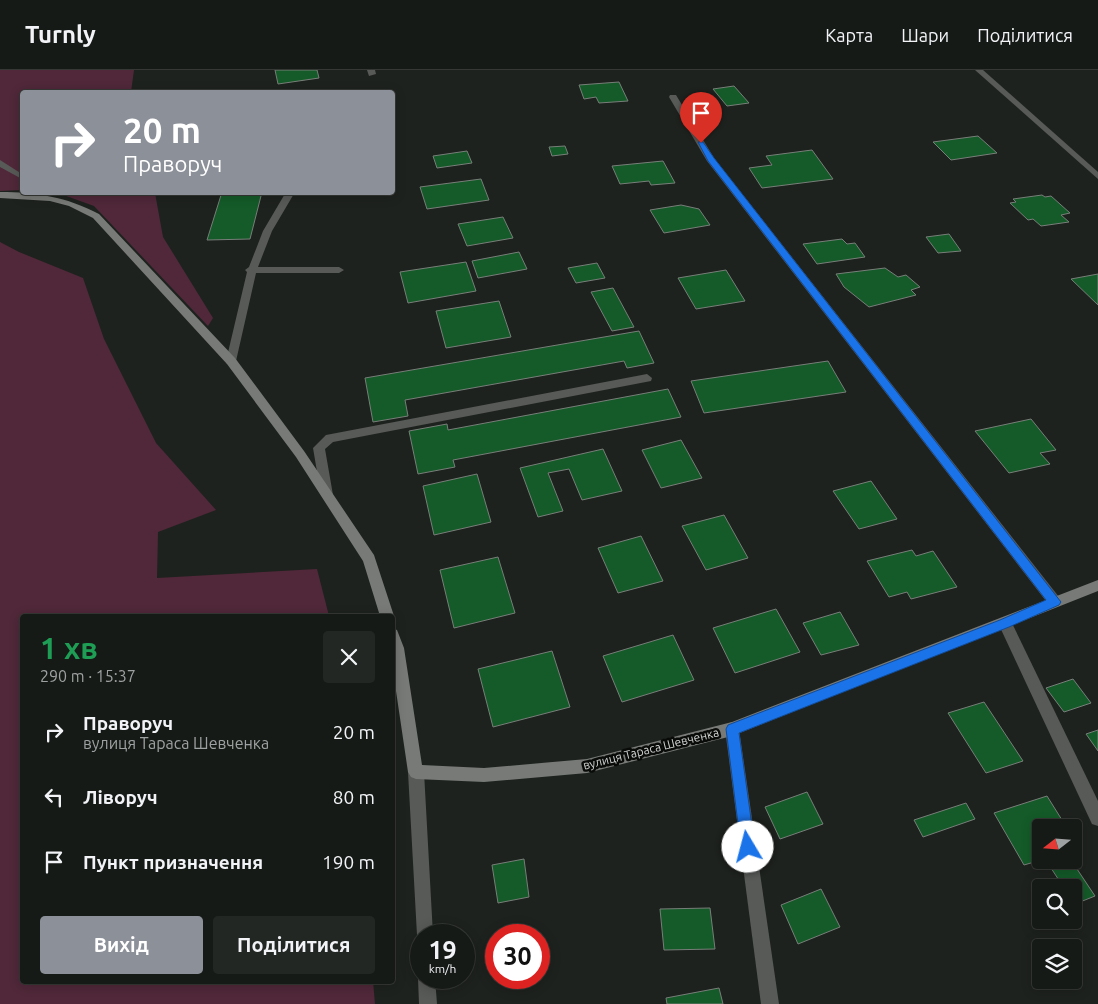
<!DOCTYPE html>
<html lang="uk">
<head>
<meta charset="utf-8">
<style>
  :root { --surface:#161a16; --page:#232723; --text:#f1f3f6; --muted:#9ea1a1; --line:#353835; --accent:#8c9099 }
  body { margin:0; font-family:Ubuntu,sans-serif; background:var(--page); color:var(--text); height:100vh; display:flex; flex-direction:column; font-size:19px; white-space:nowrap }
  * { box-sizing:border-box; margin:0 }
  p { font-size:16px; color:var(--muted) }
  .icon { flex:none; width:28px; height:28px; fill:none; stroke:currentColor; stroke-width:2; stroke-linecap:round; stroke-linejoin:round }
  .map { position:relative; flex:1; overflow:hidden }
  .details { position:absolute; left:20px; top:544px; width:375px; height:370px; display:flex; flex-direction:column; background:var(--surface); border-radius:5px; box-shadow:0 2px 12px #0003,0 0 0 1px var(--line) }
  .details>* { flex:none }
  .top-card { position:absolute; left:20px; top:20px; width:375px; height:105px; border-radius:5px; box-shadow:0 2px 12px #0003,0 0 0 1px var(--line); background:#8c9099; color:#fff; overflow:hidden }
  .needle { width:32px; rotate:253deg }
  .fabs { position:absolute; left:1032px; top:749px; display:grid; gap:10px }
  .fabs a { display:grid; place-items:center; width:50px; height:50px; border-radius:5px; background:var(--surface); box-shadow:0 2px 12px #0003,0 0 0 1px var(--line); font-size:25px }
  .speed { position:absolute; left:410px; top:854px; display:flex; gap:10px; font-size:25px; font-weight:700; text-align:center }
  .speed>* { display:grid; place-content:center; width:65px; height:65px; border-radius:50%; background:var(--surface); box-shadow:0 2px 12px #0003,0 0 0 1px var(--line); line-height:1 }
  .speed small { font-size:12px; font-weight:400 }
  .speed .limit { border:8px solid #d22; background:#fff; color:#111 }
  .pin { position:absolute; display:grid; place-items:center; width:42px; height:42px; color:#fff; margin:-51px -21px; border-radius:50% 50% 50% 0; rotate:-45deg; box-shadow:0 0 5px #0007 }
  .pin .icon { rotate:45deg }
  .me { position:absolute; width:55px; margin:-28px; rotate:352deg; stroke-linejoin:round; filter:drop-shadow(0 0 4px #0008) }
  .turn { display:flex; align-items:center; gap:18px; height:105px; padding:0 20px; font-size:22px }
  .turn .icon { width:65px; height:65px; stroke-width:2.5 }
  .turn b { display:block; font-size:35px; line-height:42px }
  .round { display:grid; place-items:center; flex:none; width:52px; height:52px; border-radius:5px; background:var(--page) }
  .headline { display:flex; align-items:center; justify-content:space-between; height:85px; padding:0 20px }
  h1 { font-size:30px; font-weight:600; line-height:38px; color:#1e9e55 }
  .primary-button { display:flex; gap:10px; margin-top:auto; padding:10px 20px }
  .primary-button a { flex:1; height:58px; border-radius:5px; background:var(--accent); color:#fff; font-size:20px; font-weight:600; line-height:58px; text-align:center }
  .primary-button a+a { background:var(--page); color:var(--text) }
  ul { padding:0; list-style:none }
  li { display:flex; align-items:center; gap:15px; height:65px; padding:0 20px }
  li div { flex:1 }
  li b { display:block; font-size:19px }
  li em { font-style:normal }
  header { display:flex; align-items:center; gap:30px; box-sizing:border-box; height:70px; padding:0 25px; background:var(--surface); border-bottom:1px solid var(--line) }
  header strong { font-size:24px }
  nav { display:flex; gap:28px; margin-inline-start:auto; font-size:18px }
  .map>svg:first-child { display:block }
</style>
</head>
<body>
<header>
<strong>Turnly</strong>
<nav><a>Карта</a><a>Шари</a><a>Поділитися</a></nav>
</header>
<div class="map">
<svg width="1098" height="934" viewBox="0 0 1098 934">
  <rect width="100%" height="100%" fill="#1e221e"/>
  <g fill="#502839">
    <polygon points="0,0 134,0 131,22 22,22 22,120 0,121"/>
    <polygon points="58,123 155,123 163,167 213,248 208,256 94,136"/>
    <polygon points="0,172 19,182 83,208 104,269 156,373 216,440 158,462 157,508 317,499 329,546 22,546 22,911 373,911 375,934 0,934"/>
  </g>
  <g fill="#145b29" stroke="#787e79">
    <polygon points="275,0 317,0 319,8 278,14"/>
    <polygon points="619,12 628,31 599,33 596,27 584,29 579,15"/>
    <polygon points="734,16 749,33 727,36 713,19"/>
    <polygon points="978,66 997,83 951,90 933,72"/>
    <polygon points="565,76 568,84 552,86 549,77"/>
    <polygon points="812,80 833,109 762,118 749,98 772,95 766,86"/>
    <polygon points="467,81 472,93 437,98 433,86"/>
    <polygon points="663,91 675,113 651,115 649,111 620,114 612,96"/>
    <polygon points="481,109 489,130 427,139 420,117"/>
    <polygon points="222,122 262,122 250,169 207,170"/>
    <polygon points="1042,125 1045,127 1051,126 1070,143 1061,145 1069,152 1041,156 1033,149 1028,150 1010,133 1016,132 1013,129"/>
    <polygon points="681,135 699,139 710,155 664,163 650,140"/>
    <polygon points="503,147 513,168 467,176 458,154"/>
    <polygon points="949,164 961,181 938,183 926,167"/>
    <polygon points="842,169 847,174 855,173 865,187 817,194 803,174"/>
    <polygon points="519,182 527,199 478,208 472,191"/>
    <polygon points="466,192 476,221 408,233 400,202"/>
    <polygon points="597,193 605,208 576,213 568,198"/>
    <polygon points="885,198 898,207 906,205 920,217 911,220 916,225 869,237 844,217 836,204"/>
    <polygon points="726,200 745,231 696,239 678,208"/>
    <polygon points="1098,204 1098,235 1071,209"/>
    <polygon points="613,218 634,257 612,261 591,222"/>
    <polygon points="499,231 511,267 446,278 436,241"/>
    <polygon points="639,261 654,293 627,298 624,291 405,330 408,346 373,352 365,308"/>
    <polygon points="828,291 846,322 704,343 691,311"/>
    <polygon points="668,319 681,347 453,390 455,397 418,404 409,361 447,354 448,360"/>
    <polygon points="1031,349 1056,380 1040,383 1050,394 1009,403 975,361"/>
    <polygon points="681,370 702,408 661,418 642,380"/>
    <polygon points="603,379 622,421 582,430 569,399 548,403 563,441 538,447 520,398"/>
    <polygon points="477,404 491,452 434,465 423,416"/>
    <polygon points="871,411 897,449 859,459 833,421"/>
    <polygon points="724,445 748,488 706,500 682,456"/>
    <polygon points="641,466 663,511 618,523 598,478"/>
    <polygon points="912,480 916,486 933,481 957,517 911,529 907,522 889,527 867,491"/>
    <polygon points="498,487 515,543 454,558 440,500"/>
    <polygon points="776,539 800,582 735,603 713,558"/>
    <polygon points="840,542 859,575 821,585 803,553"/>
    <polygon points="673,565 694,610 622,632 603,586"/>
    <polygon points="552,581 570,637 493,657 478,599"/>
    <polygon points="1073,609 1091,633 1064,642 1046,618"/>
    <polygon points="984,632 1023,691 986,703 948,643"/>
    <polygon points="1098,660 1098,681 1086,664"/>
    <polygon points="807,722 823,754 780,769 765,737"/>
    <polygon points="1047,726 1067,758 1041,758 1041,790 1024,795 994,743"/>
    <polygon points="966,733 975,749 923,767 914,750"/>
    <polygon points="524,789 529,827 498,833 492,795"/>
    <polygon points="1071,790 1095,826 1075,834 1074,818 1064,818 1051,798"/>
    <polygon points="821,819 840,857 798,874 781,835"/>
    <polygon points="710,838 715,879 664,880 660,839"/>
    <polygon points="719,918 723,934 667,934 666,928"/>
  </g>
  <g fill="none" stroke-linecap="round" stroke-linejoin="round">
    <g fill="#585a58" fill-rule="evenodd">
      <polygon points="286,122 295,122 272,161 258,197 339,197 344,200 339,203 256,203 236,291 235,294 227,294 226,291 247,202 245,200 249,197 263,161"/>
      <polygon points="647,304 652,308 651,311 333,372 325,379 333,425 327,430 321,425 313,378 326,365"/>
    </g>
    <g fill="#585a58" fill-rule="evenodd">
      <polygon points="367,0 375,0 376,4 369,6"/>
      <polygon points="975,0 983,0 1098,102 1098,109"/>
      <polygon points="670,25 676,25 714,88 1059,527 1061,531 1059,535 1054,537 1049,535 707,91 669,27"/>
      <polygon points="0,90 22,104 22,109 0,97"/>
      <polygon points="1005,547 1010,549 1098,731 1098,756 1092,754 998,553 1000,549"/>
      <polygon points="732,652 737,654 739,659 779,934 761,934 725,659 727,654"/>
      <polygon points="416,695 421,697 424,702 433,865 421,865 421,872 417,865 408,702 411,697"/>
      <polygon points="421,902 421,908 435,908 437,934 419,934 418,908"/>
    </g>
    <g fill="#777a77" fill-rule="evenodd">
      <path d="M 0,122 C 36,122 67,127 99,144 L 235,288 L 304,381 L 374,485 L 394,546 L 392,548 L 392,546 L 380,546 L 363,491 L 296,387 L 227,294 L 93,148 L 69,136 L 50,131 L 0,128 Z"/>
      <polygon points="1098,510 1098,521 732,666 587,703 484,712 416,709 411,707 408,702 392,594 392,558 397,560 404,578 422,695 484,698 587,689 732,652"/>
    </g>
  </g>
  <polygon fill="#1a73e8" stroke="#114b97" points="698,72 703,72 714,88 1061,532 1059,535 1009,557 739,663 755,777 753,782 748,784 743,782 741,777 726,659 728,655 1000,550 1046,530 708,91"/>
  <g text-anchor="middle" stroke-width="5" stroke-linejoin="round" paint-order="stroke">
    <g font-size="12" fill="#d1d4d2" stroke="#090b09">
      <text transform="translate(651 679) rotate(-14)" y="4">вулиця Тараса Шевченка</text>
    </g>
  </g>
</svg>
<div class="fabs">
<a><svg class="needle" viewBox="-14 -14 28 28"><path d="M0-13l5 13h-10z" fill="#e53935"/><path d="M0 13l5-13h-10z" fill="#9ea1a1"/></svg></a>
<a><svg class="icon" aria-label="search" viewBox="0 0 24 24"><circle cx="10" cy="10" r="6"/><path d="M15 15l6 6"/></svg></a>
<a><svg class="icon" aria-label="layers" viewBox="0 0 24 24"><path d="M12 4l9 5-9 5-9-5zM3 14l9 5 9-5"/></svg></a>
</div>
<div class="speed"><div>19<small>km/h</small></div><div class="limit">30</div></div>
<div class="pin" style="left:701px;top:73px;background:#d93025"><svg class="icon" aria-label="arrive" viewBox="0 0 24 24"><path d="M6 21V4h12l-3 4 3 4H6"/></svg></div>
<svg class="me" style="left:748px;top:777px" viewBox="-20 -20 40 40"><circle r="19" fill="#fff"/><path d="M0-13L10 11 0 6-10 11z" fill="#1a73e8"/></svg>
<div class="top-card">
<div class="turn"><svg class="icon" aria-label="right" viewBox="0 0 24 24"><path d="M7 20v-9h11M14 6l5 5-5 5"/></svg><div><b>20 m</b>Праворуч</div></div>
</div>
<section class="details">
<div class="headline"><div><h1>1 хв</h1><p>290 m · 15:37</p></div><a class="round"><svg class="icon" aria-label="close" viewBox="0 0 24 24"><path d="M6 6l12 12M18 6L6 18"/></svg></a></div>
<ul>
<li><svg class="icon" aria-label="right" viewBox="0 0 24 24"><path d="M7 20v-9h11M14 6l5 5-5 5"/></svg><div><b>Праворуч</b><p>вулиця Тараса Шевченка</p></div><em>20 m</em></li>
<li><svg class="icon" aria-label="left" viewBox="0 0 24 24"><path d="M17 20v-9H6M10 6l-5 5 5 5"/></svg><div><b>Ліворуч</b></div><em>80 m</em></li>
<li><svg class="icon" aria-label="arrive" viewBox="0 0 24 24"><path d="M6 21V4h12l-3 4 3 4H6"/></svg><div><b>Пункт призначення</b></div><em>190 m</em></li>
</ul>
<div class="primary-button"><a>Вихід</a><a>Поділитися</a></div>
</section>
</div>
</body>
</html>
